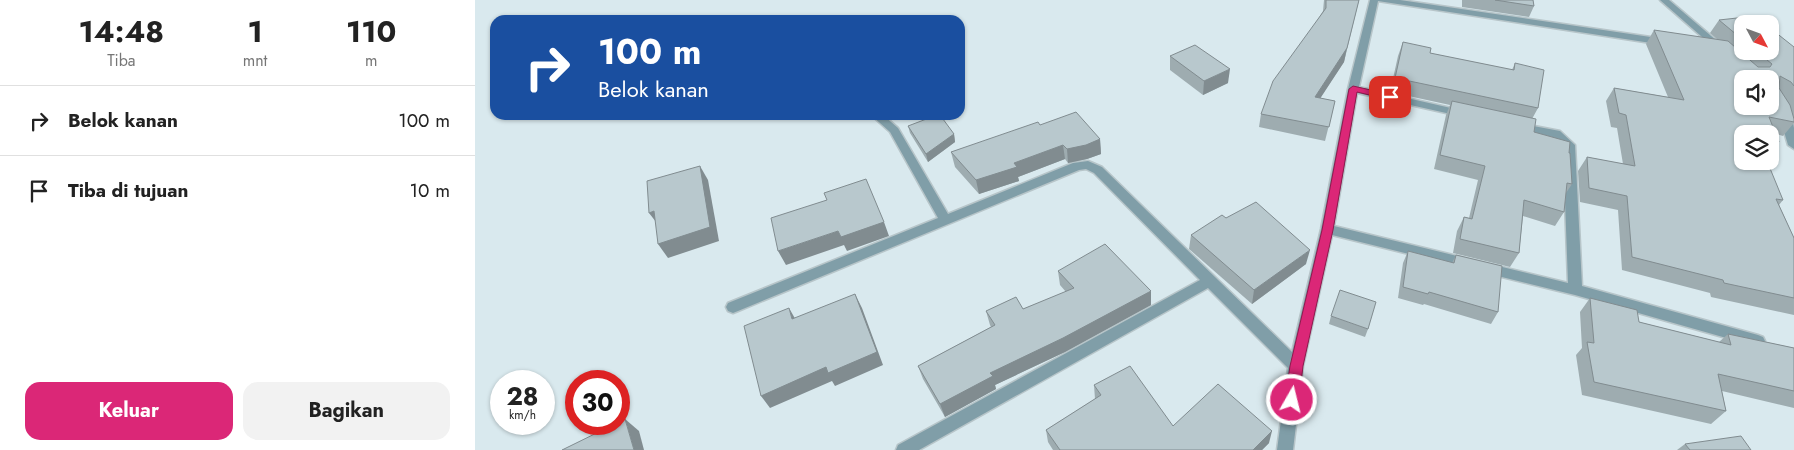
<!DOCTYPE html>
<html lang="id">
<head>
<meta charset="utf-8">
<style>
  :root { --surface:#fff; --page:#f2f2f2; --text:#222; --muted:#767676; --line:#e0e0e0; --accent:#db2777 }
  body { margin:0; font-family:Jost,sans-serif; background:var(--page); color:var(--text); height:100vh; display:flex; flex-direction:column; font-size:19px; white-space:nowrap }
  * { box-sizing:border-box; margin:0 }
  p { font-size:16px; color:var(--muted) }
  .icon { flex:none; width:28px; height:28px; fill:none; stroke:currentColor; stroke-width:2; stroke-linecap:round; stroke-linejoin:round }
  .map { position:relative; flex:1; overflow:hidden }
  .sheet { display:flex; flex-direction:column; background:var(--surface); width:475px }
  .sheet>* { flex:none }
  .banner { position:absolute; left:15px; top:15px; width:475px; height:105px; border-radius:15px; box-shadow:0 1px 4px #0004; background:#1a4fa0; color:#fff; overflow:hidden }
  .needle { width:32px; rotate:131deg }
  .buttons { position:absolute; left:1259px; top:15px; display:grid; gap:10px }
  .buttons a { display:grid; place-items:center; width:45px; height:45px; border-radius:10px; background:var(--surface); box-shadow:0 1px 4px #0004; font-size:25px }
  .speed { position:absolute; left:15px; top:370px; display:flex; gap:10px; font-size:25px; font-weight:700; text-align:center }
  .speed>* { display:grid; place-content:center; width:65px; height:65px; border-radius:50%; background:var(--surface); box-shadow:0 1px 4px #0004; line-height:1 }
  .speed small { font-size:12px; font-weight:400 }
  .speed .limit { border:8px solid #d22; background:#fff; color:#111 }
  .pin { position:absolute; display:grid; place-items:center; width:42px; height:42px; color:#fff; margin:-21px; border-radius:10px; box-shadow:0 2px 8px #0006 }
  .me { position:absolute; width:55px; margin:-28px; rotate:8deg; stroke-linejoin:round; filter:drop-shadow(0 0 4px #0008) }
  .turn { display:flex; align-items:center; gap:18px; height:105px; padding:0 25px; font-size:22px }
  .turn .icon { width:65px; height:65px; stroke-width:2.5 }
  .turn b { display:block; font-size:35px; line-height:42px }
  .eta { display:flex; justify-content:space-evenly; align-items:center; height:85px; text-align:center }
  .eta b { font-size:30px; font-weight:700; line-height:35px }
  .button { display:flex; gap:10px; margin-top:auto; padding:10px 25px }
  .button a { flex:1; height:58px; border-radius:15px; background:var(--accent); color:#fff; font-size:20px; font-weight:700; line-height:58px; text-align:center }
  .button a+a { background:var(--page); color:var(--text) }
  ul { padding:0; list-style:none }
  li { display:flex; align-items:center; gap:15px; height:70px; padding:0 25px; border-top:1px solid var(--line) }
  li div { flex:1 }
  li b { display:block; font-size:19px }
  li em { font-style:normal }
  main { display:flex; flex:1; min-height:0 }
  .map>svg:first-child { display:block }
</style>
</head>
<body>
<main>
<section class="sheet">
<div class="eta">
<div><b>14:48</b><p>Tiba</p></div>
<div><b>1</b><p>mnt</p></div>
<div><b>110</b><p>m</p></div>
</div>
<ul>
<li><svg class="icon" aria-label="right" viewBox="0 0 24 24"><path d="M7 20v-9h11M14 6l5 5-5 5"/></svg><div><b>Belok kanan</b></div><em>100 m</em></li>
<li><svg class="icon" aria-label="arrive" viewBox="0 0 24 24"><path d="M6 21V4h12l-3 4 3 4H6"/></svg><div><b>Tiba di tujuan</b></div><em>10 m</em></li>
</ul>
<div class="button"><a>Keluar</a><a>Bagikan</a></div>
</section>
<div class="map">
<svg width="1319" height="450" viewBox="0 0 1319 450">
  <rect width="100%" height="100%" fill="#d9e9ee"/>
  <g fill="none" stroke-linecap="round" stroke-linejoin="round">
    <defs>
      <g id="street">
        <polygon points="895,0 925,0 1189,39 1194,42 1189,45 903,1 884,87 989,111 994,114 989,117 882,93 859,226 1093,283 1088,146 1077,137 1039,128 1038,126 1043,123 1085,131 1100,145 1107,286 1283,335 1288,337 1290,341 1288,345 1283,347 1100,295 857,235 828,366 818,450 802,450 813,368 733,288 444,450 421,450 423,445 725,280 619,173 611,169 604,170 263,311 258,313 253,311 251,307 253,303 463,218 415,132 396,115 408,115 423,128 473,214 598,163 613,161 627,167 817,352 846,229 873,89"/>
        <polygon points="1185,0 1194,0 1249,47 1249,51 1243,51"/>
        <path d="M 1295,91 C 1306,94 1318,117 1319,128 C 1319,135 1319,142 1319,149 L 1313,145 L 1305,118 L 1295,101 Z"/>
      </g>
    </defs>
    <use href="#street" stroke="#b7c5c9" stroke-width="3"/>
    <use href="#street" fill="#809ea8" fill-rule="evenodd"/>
  </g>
  <g fill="#9eacb0">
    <polygon points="849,0 884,0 869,62 845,98 860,101 850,141 784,127 786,114 848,11"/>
    <polygon points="987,0 1058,0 1059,6 1054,17 987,7"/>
    <polygon points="1244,20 1268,24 1268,51 1295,51 1319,47 1319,123 1308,136 1301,134 1304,142 1295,153 1295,134 1268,134 1308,200 1304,205 1319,238 1319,315 1236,297 1235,293 1147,270 1143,210 1105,202 1103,171 1112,157 1148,164 1142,128 1136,127 1131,101 1139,88 1193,97 1171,44 1179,30 1243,40 1235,33"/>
    <polygon points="928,42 955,53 1037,70 1040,63 1063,108 1057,119 1059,132 1094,153 1097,184 1091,193 1089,212 1080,226 1048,216 1044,253 1035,267 978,253 982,231 989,217 994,218 1003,180 959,169 971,115 975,105 915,92 923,56"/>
    <polygon points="695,56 753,83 728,95 695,70"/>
    <polygon points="565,125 625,139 626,154 612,159 593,163 590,159 543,177 544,181 504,194 480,167 476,152"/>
    <polygon points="433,126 479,134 480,142 453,162 435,133"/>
    <polygon points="751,218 831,264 777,304 714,249 716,235"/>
    <polygon points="933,251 977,263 981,255 1023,312 1016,324 949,304 948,305 923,298 928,263"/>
    <polygon points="583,271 676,291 676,305 590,352 520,385 521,389 470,417 448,379 443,366 516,327 515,325 511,311 548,309 591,292 585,285"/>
    <polygon points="1115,298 1164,322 1244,342 1253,334 1319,348 1319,408 1247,391 1251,411 1236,424 1107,395 1101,355 1107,348 1105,312"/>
    <polygon points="856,316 893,329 890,337 854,324"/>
    <polygon points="619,385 698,426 794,443 787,450 578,450 573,442 571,430 620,399"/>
    <polygon points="1210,444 1276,450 1202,450"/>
  </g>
  <g fill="#818c90">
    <polygon points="872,48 869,62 837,111 840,97"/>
    <polygon points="755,69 753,83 728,95 729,81"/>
    <polygon points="479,134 480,142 453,162 451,154"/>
    <polygon points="625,139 626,154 612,159 593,163 592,149"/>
    <polygon points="588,145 590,159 543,177 544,181 504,194 501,180 539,163"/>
    <polygon points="225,166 233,180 244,241 193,258 183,244"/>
    <polygon points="179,211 185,227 174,213"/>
    <polygon points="409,222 414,236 372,251 369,245 311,265 303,251 363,231"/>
    <polygon points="835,250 831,264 777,304 779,290"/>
    <polygon points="676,291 676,305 590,352 520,385 521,389 470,417 465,404 515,373"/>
    <polygon points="380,294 387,308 408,365 360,386 357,381 295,408 286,396"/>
    <polygon points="314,308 322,322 317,319"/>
    <polygon points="150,419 164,431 169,450 159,450"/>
    <polygon points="797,431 794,443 787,450 778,450"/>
  </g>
  <g fill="#b8c8cd" stroke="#818c90" fill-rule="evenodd">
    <polygon points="851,0 884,0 872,48 840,97 860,101 854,127 786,114 798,81 851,8"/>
    <polygon points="1020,0 1058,0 1059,6"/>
    <polygon points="1280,16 1290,24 1268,24 1268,40 1244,20"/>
    <path d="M 1295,28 L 1319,47 L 1319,86 L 1316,82 L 1305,76 L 1304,88 L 1315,105 L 1319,119 L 1319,122 L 1294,117 L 1304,142 L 1295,140 L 1295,134 L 1268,134 L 1268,161 L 1292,161 L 1308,200 L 1301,199 L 1319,238 L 1319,298 L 1249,283 L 1248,280 L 1157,257 L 1152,196 L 1114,188 L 1112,157 L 1160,166 L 1151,115 L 1144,113 L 1139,88 L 1209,100 L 1179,30 L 1253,41 L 1283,67 L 1295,67 L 1297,64 L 1281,51 L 1295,51 ZM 1268,79 L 1295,79 L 1295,106 L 1268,106 Z"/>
    <polygon points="928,42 956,48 955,53 1039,70 1040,63 1069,70 1063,108 920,78"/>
    <polygon points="720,45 755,69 729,81 695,56"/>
    <polygon points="977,101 1061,119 1059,132 1095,142 1094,153 1095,153 1097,184 1092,183 1089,212 1049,200 1044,253 985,239 989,217 997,219 1010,166 965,155"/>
    <polygon points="601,112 625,139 611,145 592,149 588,145 539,163 542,167 501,180 476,152 563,122 565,125"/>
    <polygon points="462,115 465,115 479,134 451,154 433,126"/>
    <polygon points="225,166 235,227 183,244 179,211 174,213 172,181"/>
    <polygon points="391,179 409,222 366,237 363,231 303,251 296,218 352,200 349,193"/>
    <polygon points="781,202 835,250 779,290 716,235 747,215 751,218"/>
    <polygon points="630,244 676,291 588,338 515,373 518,376 465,404 443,366 520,325 511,311 541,297 548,309 599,288 583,271"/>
    <polygon points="933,251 979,263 981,255 1027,266 1023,312 954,292 953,294 928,287"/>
    <polygon points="865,290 901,302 893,329 856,316"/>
    <polygon points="380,294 402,352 353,373 351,367 286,396 269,326 314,308 317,319"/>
    <polygon points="1115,298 1162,310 1164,322 1256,345 1253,334 1319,348 1319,391 1243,374 1251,411 1119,382 1112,342 1119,343"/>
    <polygon points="655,366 698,426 743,384 797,431 778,450 585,450 571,430 626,395 619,385"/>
    <polygon points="150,419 159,450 87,450 140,424 144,424 144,422"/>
    <polygon points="1266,436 1276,450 1215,450 1210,444"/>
  </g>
  <polygon fill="#db2777" stroke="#8e194d" points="878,86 918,95 920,97 915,100 882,92 858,230 828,366 824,400 822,404 817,406 812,404 810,400 815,366 847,230 874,89"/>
</svg>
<div class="buttons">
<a><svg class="needle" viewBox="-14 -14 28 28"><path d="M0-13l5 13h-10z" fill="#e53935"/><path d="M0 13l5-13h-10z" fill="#767676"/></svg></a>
<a><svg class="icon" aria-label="sound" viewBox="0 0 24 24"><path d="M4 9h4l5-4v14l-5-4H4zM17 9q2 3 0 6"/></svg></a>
<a><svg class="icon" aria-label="layers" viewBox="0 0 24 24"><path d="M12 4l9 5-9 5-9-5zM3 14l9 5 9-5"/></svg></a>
</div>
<div class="speed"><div>28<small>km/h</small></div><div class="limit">30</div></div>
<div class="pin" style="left:915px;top:97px;background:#d93025"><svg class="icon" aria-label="arrive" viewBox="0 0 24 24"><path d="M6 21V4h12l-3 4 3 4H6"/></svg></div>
<svg class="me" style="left:817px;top:400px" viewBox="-20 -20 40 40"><circle r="17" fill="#db2777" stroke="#fff" stroke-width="3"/><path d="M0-11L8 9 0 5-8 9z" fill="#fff"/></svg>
<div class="banner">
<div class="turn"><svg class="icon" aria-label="right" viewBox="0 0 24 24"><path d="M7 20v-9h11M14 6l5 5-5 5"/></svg><div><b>100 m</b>Belok kanan</div></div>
</div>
</div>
</main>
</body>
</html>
